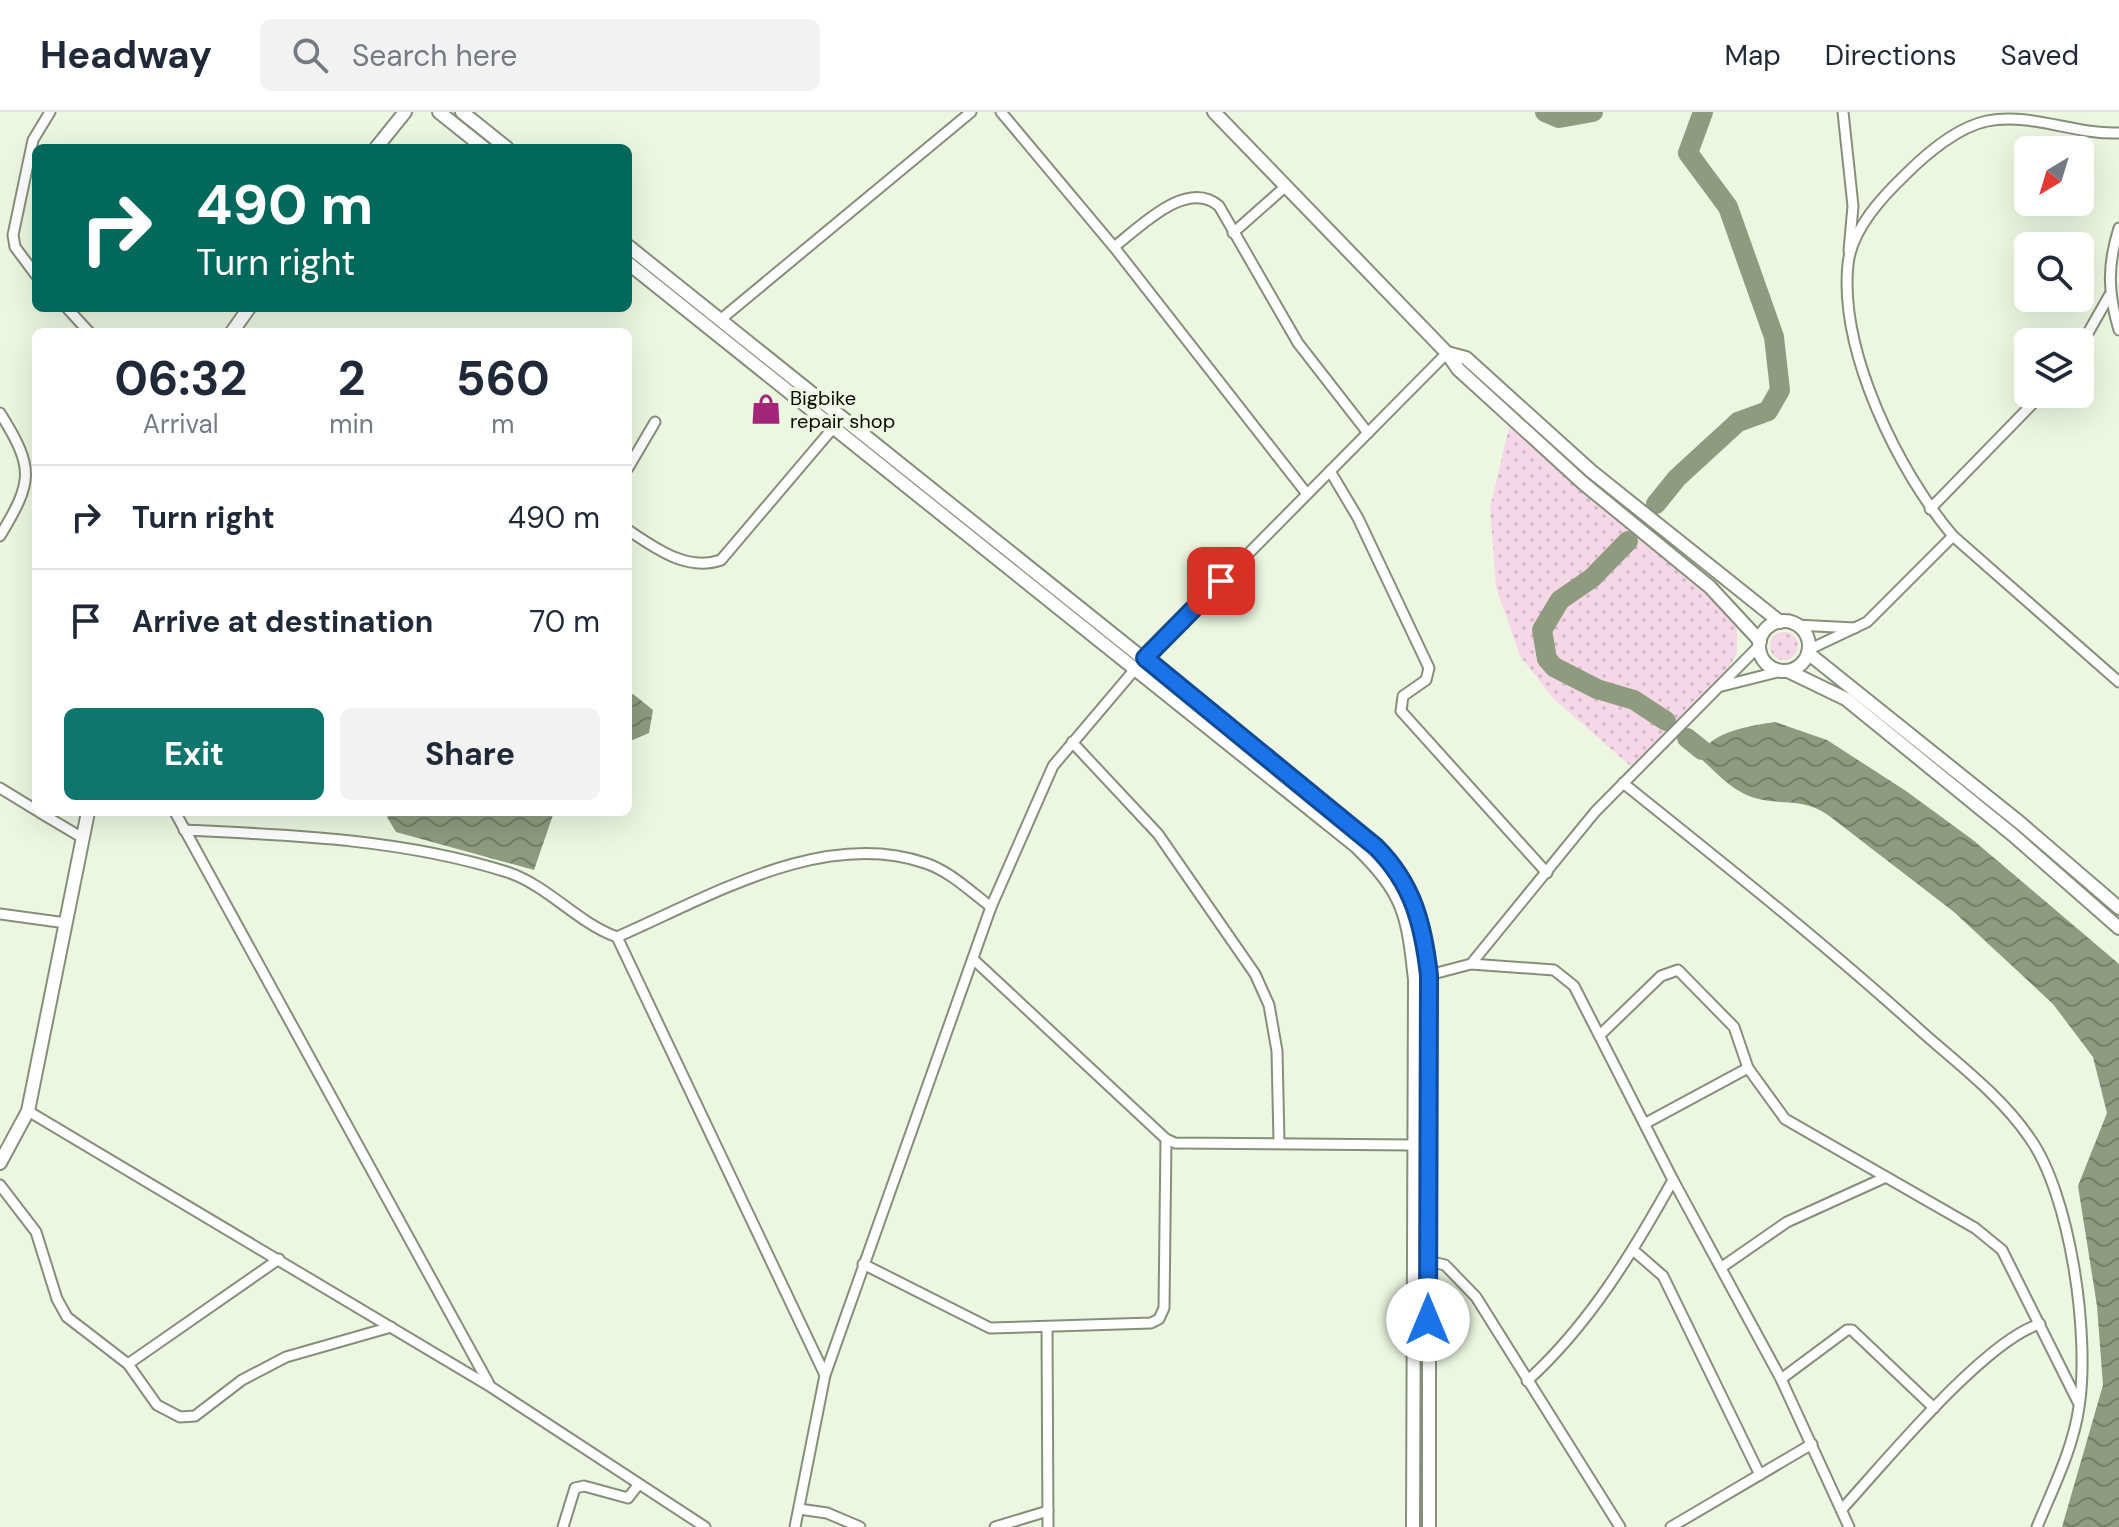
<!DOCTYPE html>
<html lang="en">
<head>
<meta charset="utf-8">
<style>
  :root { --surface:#fff; --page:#f2f2f3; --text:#1f2937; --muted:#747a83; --line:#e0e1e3; --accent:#0f766e }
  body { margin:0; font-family:"DM Sans",sans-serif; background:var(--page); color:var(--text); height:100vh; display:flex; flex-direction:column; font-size:30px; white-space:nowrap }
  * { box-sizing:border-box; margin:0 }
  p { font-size:26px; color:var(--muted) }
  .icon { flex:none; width:44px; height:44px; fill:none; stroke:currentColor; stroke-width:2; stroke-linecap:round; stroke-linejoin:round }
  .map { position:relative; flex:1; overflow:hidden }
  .side { position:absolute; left:32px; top:216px; width:600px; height:488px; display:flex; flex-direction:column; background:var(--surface); border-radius:12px; box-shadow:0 8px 32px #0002 }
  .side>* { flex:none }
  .top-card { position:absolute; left:32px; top:32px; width:600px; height:168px; border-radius:12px; box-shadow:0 8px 32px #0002; background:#00695c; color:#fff; overflow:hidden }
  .needle { width:52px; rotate:218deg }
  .buttons { position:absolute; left:2014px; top:24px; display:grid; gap:16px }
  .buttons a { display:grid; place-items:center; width:80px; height:80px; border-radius:12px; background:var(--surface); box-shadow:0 8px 32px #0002; font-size:40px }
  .pin { position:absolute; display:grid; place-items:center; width:68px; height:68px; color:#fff; margin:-34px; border-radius:16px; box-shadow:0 4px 12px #0006 }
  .me { position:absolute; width:88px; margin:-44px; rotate:0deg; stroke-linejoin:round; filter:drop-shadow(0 0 6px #0008) }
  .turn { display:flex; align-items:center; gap:28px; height:168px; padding:0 32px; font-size:36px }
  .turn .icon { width:104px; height:104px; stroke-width:2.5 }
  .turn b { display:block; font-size:56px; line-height:68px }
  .eta { display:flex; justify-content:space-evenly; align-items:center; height:136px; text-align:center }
  .eta b { font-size:48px; font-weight:700; line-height:56px }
  .action { display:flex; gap:16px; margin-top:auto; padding:16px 32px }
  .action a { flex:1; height:92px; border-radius:12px; background:var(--accent); color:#fff; font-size:32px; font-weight:700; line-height:92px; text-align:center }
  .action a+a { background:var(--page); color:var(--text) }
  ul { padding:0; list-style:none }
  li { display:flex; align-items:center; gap:24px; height:104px; padding:0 32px; border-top:2px solid var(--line) }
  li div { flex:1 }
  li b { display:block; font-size:30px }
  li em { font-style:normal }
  header { display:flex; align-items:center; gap:48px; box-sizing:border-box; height:112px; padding:0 40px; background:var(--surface); border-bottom:2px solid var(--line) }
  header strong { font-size:38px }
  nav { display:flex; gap:44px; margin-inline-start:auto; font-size:28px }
  .search { width:560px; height:72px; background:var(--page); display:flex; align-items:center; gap:20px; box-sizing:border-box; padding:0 28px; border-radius:12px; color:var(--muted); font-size:30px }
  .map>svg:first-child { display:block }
</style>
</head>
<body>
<header>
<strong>Headway</strong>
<div class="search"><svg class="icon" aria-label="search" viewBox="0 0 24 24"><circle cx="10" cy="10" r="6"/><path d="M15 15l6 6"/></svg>Search here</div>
<nav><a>Map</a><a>Directions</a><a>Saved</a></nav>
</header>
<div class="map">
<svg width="2119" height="1415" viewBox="0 0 2119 1415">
  <defs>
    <pattern id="grass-dots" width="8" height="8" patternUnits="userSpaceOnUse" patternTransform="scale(2)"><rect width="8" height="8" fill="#f5d7e7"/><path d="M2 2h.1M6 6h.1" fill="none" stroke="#d1b7c5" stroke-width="1.8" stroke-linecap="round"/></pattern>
    <pattern id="water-waves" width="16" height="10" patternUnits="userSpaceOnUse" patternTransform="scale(2)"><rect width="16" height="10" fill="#8e9b7f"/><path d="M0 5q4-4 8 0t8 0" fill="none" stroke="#727d66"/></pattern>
  </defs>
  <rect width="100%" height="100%" fill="#ecf6e0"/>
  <g fill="url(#grass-dots)">
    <polygon points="1511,307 1710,475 1737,516 1737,541 1718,575 1635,658 1553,586 1520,544 1496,475 1490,396"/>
    <circle cx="1784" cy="534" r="14"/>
  </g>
  <g fill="url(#water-waves)">
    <polygon points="633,582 653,598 649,621 628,630 628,584"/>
    <path d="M 1775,610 L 1827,628 L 1906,679 L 1973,728 L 2119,852 L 2119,1415 L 2062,1415 L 2103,1273 L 2097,1194 L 2078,1074 L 2107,1001 L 2093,945 L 2053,892 L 1954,800 L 1828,703 C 1801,684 1777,695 1749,684 C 1729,676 1715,659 1699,645 C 1710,619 1750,614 1775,610 Z"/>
    <polygon points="391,700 554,700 534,758 396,720 387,705"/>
  </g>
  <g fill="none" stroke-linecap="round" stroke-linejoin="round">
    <g stroke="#8e9b7f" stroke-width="20">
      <polyline points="1545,0 1559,6 1593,0"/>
      <polyline points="1656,392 1677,366 1738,310 1768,299 1780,278 1774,225 1728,95 1688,41 1703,0"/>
      <polyline points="1628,429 1592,466 1560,488 1542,518 1547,547 1554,555 1597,577 1634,588 1666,609"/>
      <polyline points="1687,626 1702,638"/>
    </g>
    <defs>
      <g id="street">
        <polyline points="1001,0 1114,135 1307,382"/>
        <polyline points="1843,0 1853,94 1849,139"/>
        <path d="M 2119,21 C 2075,23 2030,0 1987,9 C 1958,15 1926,42 1906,62 C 1882,85 1852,117 1848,152 C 1839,239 1898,359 1953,424 L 2119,570"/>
        <path d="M 2119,116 C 2107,154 2108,181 2119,218"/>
        <polyline points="1233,121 1286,74"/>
        <path d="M 1114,135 C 1140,115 1187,66 1219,94 L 1298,231 L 1368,321"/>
        <polyline points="36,163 15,135 13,123 33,28 50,0"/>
        <polyline points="67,196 89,220"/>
        <polyline points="720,208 971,0"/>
        <polyline points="2080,235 2109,184"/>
        <path d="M 0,301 C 35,357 33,369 0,424"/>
        <polyline points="628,356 655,310"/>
        <polyline points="1330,359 1358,406 1429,556 1426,568 1403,584 1401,599 1547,761"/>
        <polyline points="1930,397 2042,282"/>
        <path d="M 628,418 C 655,436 687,460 721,448 L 833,316"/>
        <polyline points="1796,513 1855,516"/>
        <polyline points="1808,538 1867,510 1953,424"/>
        <polyline points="1145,546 1447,241"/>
        <polyline points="1722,574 1781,559"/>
        <polyline points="1072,630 1158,722 1255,862 1269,893 1277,939 1279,1030"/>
        <path d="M 1623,671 C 1724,752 1825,832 1921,919 C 1958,952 2001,984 2029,1025 C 2071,1083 2090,1225 2079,1295 C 2073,1337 2053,1376 2037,1415"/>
        <polyline points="0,676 36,698"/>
        <polyline points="39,700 81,725"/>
        <polyline points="175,700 489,1272"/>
        <path d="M 184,718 C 292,723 403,727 507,760 C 549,774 576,810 617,825 C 709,785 823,716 925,751 C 950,759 971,780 991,795"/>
        <polyline points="0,802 66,811"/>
        <polyline points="617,825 825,1263"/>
        <polyline points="973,847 1166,1027 1175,1031 1413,1033"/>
        <polyline points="1471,852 1554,858 1574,874 1673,1068 1781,1267 1849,1415"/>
        <polyline points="1429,863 1471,852 1595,700 1759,534"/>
        <polyline points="1601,922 1661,864 1678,858 1734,915 1748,956 1785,1007 1975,1116 2002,1138 2078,1290"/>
        <polyline points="28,999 491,1275 705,1415"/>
        <polyline points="1646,1011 1748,956"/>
        <polyline points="0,1073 36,1120 57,1187 67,1205 128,1252 157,1293 180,1305 195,1304 242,1268 286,1245 391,1215"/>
        <polyline points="1633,1138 1663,1164 1760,1363"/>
        <polyline points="1428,1149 1445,1153 1476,1185 1620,1415"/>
        <polyline points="863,1152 990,1216 1151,1211 1159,1207 1164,1196 1166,1027"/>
        <polyline points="1722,1155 1787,1110 1884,1066"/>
        <polyline points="1047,1215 1048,1415"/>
        <polyline points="128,1252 279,1147"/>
        <polyline points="1781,1267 1847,1218 1852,1218 1934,1296"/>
        <path d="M 1527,1269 C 1589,1213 1633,1140 1673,1068"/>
        <path d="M 1843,1396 C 1885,1350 1985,1228 2040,1212"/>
        <polyline points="799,1397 827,1401 860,1415"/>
        <polyline points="563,1415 575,1376 584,1374 628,1386 639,1372"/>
        <polyline points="795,1415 825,1263 991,795 1053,654 1136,556"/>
        <polyline points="995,1415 1048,1399"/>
        <polyline points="1671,1415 1812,1332"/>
      </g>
      <g id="secondary">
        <polyline points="439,0 484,36"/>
        <polyline points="462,0 507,36"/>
        <polyline points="1214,0 1447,241 1458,257 1583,371 1710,475 1760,529"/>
        <polyline points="376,36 405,0"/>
        <path d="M 628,134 L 1362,722 C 1409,767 1422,798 1429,863 L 1429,1415"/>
        <path d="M 628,151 L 1356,734 C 1405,782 1408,802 1415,868 L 1413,1415"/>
        <polyline points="232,220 249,196"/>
        <polyline points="1447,241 1466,246 1591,359 1780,510"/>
        <circle cx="1784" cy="534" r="25"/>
        <polyline points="1808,541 2019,710 2119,796"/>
        <polyline points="1788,559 1846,587 2013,723 2119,816"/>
        <polyline points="0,1051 28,999 88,700"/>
      </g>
    </defs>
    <use href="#street" stroke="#868f7a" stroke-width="13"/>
    <use href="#secondary" stroke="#868f7a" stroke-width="16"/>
    <use href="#street" stroke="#fff" stroke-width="9"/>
    <use href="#secondary" stroke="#fff" stroke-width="12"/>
  </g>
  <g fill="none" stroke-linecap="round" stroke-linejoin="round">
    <defs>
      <path id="route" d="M 1221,469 L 1145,546 L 1376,735 C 1413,772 1423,812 1429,863 L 1428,1208"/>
    </defs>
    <use href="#route" stroke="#114b97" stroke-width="20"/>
    <use href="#route" stroke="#1a73e8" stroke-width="14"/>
  </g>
  <defs>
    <symbol id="shop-bare" viewBox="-9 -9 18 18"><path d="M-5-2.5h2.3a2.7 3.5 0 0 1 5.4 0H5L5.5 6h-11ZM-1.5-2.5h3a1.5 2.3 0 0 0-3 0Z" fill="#a22579" stroke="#ecf6e0" stroke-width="2.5" paint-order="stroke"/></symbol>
  </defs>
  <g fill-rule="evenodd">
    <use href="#shop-bare" x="744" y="275" width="44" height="44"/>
  </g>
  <g text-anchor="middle" stroke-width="7" stroke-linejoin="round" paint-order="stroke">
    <g font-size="20" fill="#0a0d06" stroke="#ecf6e0" text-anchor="start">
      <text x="790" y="293">Bigbike<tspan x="790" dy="23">repair shop</tspan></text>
    </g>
  </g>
</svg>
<div class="buttons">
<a><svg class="needle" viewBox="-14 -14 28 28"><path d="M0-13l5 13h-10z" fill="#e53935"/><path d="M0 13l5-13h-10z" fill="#747a83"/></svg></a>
<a><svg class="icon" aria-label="search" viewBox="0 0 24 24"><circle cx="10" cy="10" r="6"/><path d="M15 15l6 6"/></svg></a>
<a><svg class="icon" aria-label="layers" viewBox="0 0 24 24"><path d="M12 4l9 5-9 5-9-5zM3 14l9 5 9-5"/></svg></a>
</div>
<div class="pin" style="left:1221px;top:469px;background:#d93025"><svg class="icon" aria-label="arrive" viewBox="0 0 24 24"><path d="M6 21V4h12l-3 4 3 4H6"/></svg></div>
<svg class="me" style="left:1428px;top:1208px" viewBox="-20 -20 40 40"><circle r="19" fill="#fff"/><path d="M0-13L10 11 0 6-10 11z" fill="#1a73e8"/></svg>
<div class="top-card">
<div class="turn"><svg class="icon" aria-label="right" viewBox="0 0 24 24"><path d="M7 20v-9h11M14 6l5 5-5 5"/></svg><div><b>490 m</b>Turn right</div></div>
</div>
<section class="side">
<div class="eta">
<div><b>06:32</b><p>Arrival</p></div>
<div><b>2</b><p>min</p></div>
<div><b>560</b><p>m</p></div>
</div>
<ul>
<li><svg class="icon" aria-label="right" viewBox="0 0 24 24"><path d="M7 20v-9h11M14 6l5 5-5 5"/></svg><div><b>Turn right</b></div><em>490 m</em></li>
<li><svg class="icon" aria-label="arrive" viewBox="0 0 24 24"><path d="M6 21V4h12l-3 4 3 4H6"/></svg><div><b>Arrive at destination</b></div><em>70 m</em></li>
</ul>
<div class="action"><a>Exit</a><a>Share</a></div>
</section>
</div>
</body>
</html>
